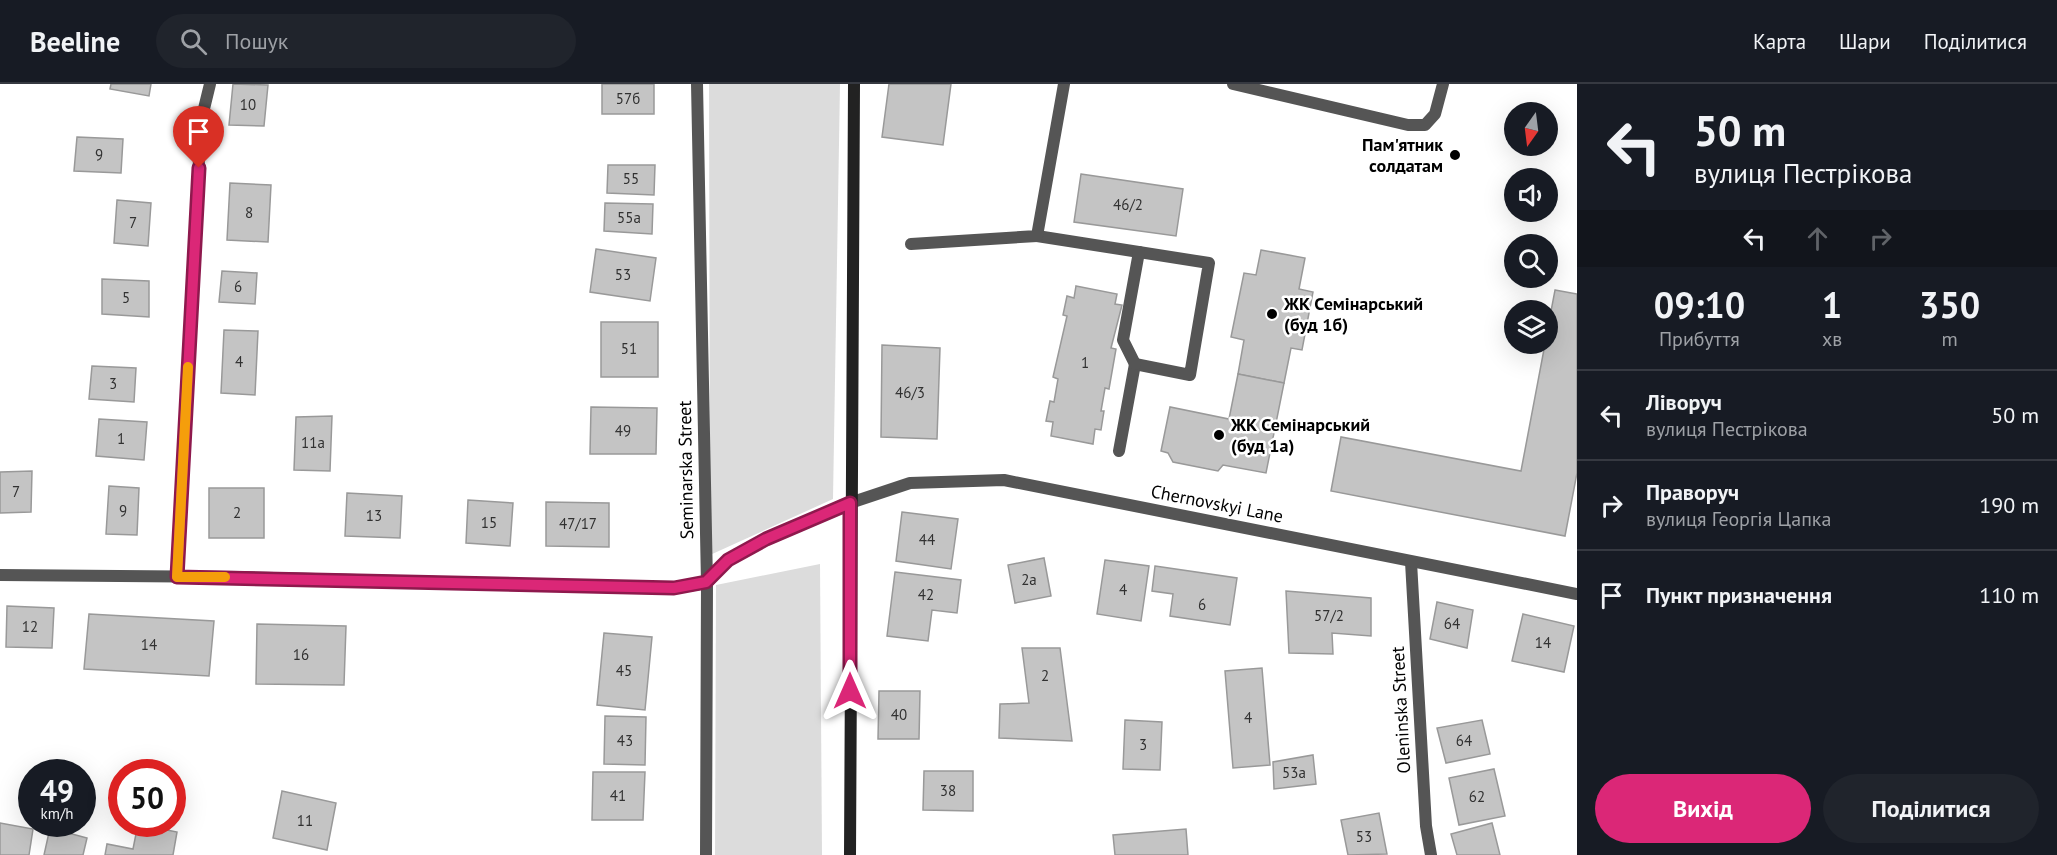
<!DOCTYPE html>
<html lang="uk">
<head>
<meta charset="utf-8">
<style>
  :root { --surface:#171b24; --page:#20242c; --text:#f1f3f6; --muted:#9ea1a6; --line:#363941; --accent:#db2777 }
  body { margin:0; font-family:"PT Sans",sans-serif; background:var(--page); color:var(--text); height:100vh; display:flex; flex-direction:column; font-size:22px; white-space:nowrap }
  * { box-sizing:border-box; margin:0 }
  p { font-size:20px; color:var(--muted) }
  .icon { flex:none; width:33px; height:33px; fill:none; stroke:currentColor; stroke-width:2; stroke-linecap:round; stroke-linejoin:round }
  .map { position:relative; flex:1; overflow:hidden }
  .drawer { display:flex; flex-direction:column; background:var(--surface); width:480px }
  .drawer>* { flex:none }
  .hud { background:#171b24; color:var(--text); overflow:hidden }
  .needle { width:39px; rotate:194deg }
  .buttons { position:absolute; left:1504px; top:18px; display:grid; gap:12px }
  .buttons a { display:grid; place-items:center; width:54px; height:54px; border-radius:50%; background:var(--surface); box-shadow:0 6px 24px #0002; font-size:30px }
  .speed { position:absolute; left:18px; top:675px; display:flex; gap:12px; font-size:30px; font-weight:700; text-align:center }
  .speed>* { display:grid; place-content:center; width:78px; height:78px; border-radius:50%; background:var(--surface); box-shadow:0 6px 24px #0002; line-height:1 }
  .speed small { font-size:15px; font-weight:400 }
  .speed .limit { border:9px solid #d22; background:#fff; color:#111 }
  .pin { position:absolute; display:grid; place-items:center; width:51px; height:51px; color:#fff; margin:-62px -26px; border-radius:50% 50% 50% 0; rotate:-45deg; box-shadow:0 0 6px #0007 }
  .pin .icon { rotate:45deg }
  .me { position:absolute; width:66px; margin:-33px; rotate:0deg; stroke-linejoin:round; filter:drop-shadow(0 0 4px #0008) }
  .turn { display:flex; align-items:center; gap:21px; height:126px; padding:0 18px; font-size:27px }
  .turn .icon { width:78px; height:78px; stroke-width:2.5 }
  .turn b { display:block; font-size:42px; line-height:51px }
  .lanes { display:flex; align-items:center; height:57px; padding:0 18px; background:#0003; justify-content:center; gap:30px; direction:ltr }
  .lanes .off { opacity:.35 }
  .eta { display:flex; justify-content:space-evenly; align-items:center; height:102px; text-align:center }
  .eta b { font-size:36px; font-weight:700; line-height:42px }
  .cta { display:flex; gap:12px; margin-top:auto; padding:12px 18px }
  .cta a { flex:1; height:69px; border-radius:36px; background:var(--accent); color:#fff; font-size:24px; font-weight:700; line-height:69px; text-align:center }
  .cta a+a { background:var(--page); color:var(--text) }
  ul { padding:0; list-style:none }
  li { display:flex; align-items:center; gap:18px; height:90px; padding:0 18px; border-top:2px solid var(--line) }
  li div { flex:1 }
  li b { display:block; font-size:22px }
  li em { font-style:normal }
  header { display:flex; align-items:center; gap:36px; box-sizing:border-box; height:84px; padding:0 30px; background:var(--surface); border-bottom:2px solid var(--line) }
  header strong { font-size:28px }
  nav { display:flex; gap:33px; margin-inline-start:auto; font-size:21px }
  .search { width:420px; height:54px; background:var(--page); display:flex; align-items:center; gap:15px; box-sizing:border-box; padding:0 21px; border-radius:33px; color:var(--muted); font-size:22px }
  main { display:flex; flex:1; min-height:0 }
  .map>svg:first-child { display:block }
</style>
</head>
<body>
<header>
<strong>Beeline</strong>
<div class="search"><svg class="icon" aria-label="search" viewBox="0 0 24 24"><circle cx="10" cy="10" r="6"/><path d="M15 15l6 6"/></svg>Пошук</div>
<nav><a>Карта</a><a>Шари</a><a>Поділитися</a></nav>
</header>
<main>
<div class="map">
<svg width="1577" height="771" viewBox="0 0 1577 771">
  <rect width="100%" height="100%" fill="#fff"/>
  <g fill="#dcdcdc">
    <polygon points="709,0 840,0 833,415 710,471"/>
    <polygon points="820,480 822,771 715,771 716,501"/>
  </g>
  <g fill="#c4c4c4" stroke="#999" stroke-width="1.5">
    <polygon points="111,0 151,0 149,12 110,5"/>
    <polygon points="233,0 268,1 264,42 229,41"/>
    <rect x="602" y="0" width="52" height="30"/>
    <polygon points="889,0 951,0 943,61 882,53"/>
    <polygon points="77,53 123,55 121,89 74,87"/>
    <polygon points="608,81 655,81 654,111 607,109"/>
    <polygon points="1081,90 1183,105 1176,152 1074,138"/>
    <polygon points="230,99 271,101 268,158 227,156"/>
    <polygon points="117,116 151,119 148,162 114,159"/>
    <polygon points="605,119 653,120 652,150 604,147"/>
    <polygon points="596,165 656,174 650,217 590,208"/>
    <polygon points="1261,166 1305,174 1299,205 1313,208 1302,266 1291,264 1284,299 1238,290 1244,256 1231,253 1244,189 1256,191"/>
    <polygon points="222,187 257,189 255,220 219,218"/>
    <polygon points="102,195 149,197 149,233 102,230"/>
    <polygon points="1076,202 1117,210 1115,220 1122,221 1111,264 1116,265 1109,305 1105,304 1101,327 1104,327 1101,346 1095,345 1093,360 1051,352 1053,338 1046,337 1050,317 1054,318 1058,295 1053,293 1067,232 1063,231 1067,212 1074,214"/>
    <polygon points="1555,206 1577,210 1577,389 1565,452 1331,407 1341,353 1521,387 1545,260 1548,260 1548,243"/>
    <rect x="601" y="238" width="57" height="55"/>
    <polygon points="224,246 258,247 255,311 221,309"/>
    <polygon points="882,261 940,264 937,355 881,353"/>
    <polygon points="92,282 136,284 134,318 89,315"/>
    <polygon points="1238,290 1284,299 1266,389 1223,381 1218,387 1173,378 1168,369 1161,367 1170,323 1229,335"/>
    <polygon points="591,323 657,324 656,370 590,370"/>
    <polygon points="332,332 330,387 294,386 296,333"/>
    <polygon points="99,335 147,338 144,376 96,372"/>
    <polygon points="32,387 31,428 0,429 0,388"/>
    <polygon points="109,402 139,404 137,451 106,450"/>
    <rect x="209" y="404" width="55" height="50"/>
    <polygon points="347,409 402,412 400,454 345,452"/>
    <polygon points="468,416 513,419 510,462 466,459"/>
    <polygon points="546,418 609,419 609,463 546,462"/>
    <polygon points="902,428 958,435 951,485 896,477"/>
    <polygon points="1044,474 1051,512 1015,519 1008,481"/>
    <polygon points="1105,476 1149,482 1141,537 1097,530"/>
    <polygon points="1155,482 1237,494 1230,541 1170,532 1173,510 1152,507"/>
    <polygon points="895,488 961,496 957,529 932,526 928,557 887,552"/>
    <polygon points="1286,507 1371,514 1371,552 1332,549 1333,570 1289,569"/>
    <polygon points="1437,518 1473,526 1467,564 1430,555"/>
    <polygon points="7,522 54,524 52,564 6,563"/>
    <polygon points="89,530 214,537 209,592 84,585"/>
    <polygon points="1523,530 1574,542 1564,588 1512,577"/>
    <polygon points="257,540 346,542 344,601 256,600"/>
    <polygon points="604,549 652,553 645,626 597,621"/>
    <polygon points="1022,564 1060,564 1072,657 999,654 1000,620 1029,619"/>
    <polygon points="1262,584 1270,681 1233,684 1225,587"/>
    <polygon points="879,607 920,607 919,655 878,655"/>
    <polygon points="605,632 646,633 645,681 604,680"/>
    <polygon points="1125,636 1162,638 1160,686 1123,685"/>
    <polygon points="1482,636 1490,670 1446,679 1437,644"/>
    <polygon points="1313,671 1316,700 1274,705 1273,678"/>
    <polygon points="1494,685 1505,732 1459,741 1449,694"/>
    <polygon points="924,687 973,687 973,727 923,726"/>
    <polygon points="593,688 645,688 643,736 592,736"/>
    <polygon points="282,707 336,719 327,766 273,754"/>
    <polygon points="1379,729 1387,770 1348,771 1341,736"/>
    <polygon points="0,739 33,745 29,771 0,771"/>
    <polygon points="1492,739 1500,771 1457,771 1451,750"/>
    <polygon points="138,740 177,748 173,771 105,771 107,760 133,765"/>
    <polygon points="50,744 87,754 83,771 44,771"/>
    <polygon points="1186,745 1188,771 1115,771 1113,751"/>
  </g>
  <g fill="none" stroke-linecap="round" stroke-linejoin="round">
    <g stroke="#555" stroke-width="12">
      <polyline points="1233,0 1408,41 1425,41 1435,30 1443,0"/>
      <polyline points="1037,152 1209,179 1190,291 1135,280 1119,367"/>
      <polyline points="911,160 1037,152 1064,0"/>
      <polyline points="1135,280 1123,256 1139,168"/>
    </g>
    <g stroke="#555" stroke-width="12">
      <polyline points="697,0 707,499 706,771"/>
      <polyline points="1411,478 1426,742 1431,771"/>
      <polyline points="0,491 239,493 674,504 707,499 728,476 766,455 850,419 910,399 1004,396 1577,510"/>
      <polyline points="177,493 201,37 210,0"/>
    </g>
    <polyline stroke="#222" stroke-width="12" points="850,771 854,0"/>
  </g>
  <g fill="none" stroke-linecap="round" stroke-linejoin="round">
    <defs>
      <polyline id="route" points="199,84 177,493 674,504 706,498 728,476 766,455 850,419 850,607"/>
    </defs>
    <use href="#route" stroke="#8e194d" stroke-width="15"/>
    <use href="#route" stroke="#db2777" stroke-width="10"/>
    <polyline stroke="#f59e0b" stroke-width="10" points="188,283 177,493 225,493"/>
  </g>
  <g fill="#000" stroke="#fff" stroke-width="2">
    <circle cx="1455" cy="71" r="6"/>
    <circle cx="1272" cy="230" r="6"/>
    <circle cx="1219" cy="351" r="6"/>
  </g>
  <g text-anchor="middle" stroke-width="5" stroke-linejoin="round" paint-order="stroke">
    <g font-size="15" fill="#313131">
      <text x="628" y="20">57б</text>
      <text x="248" y="26">10</text>
      <text x="99" y="76">9</text>
      <text x="631" y="100">55</text>
      <text x="1128" y="126">46/2</text>
      <text x="249" y="134">8</text>
      <text x="629" y="139">55а</text>
      <text x="133" y="144">7</text>
      <text x="623" y="196">53</text>
      <text x="238" y="208">6</text>
      <text x="126" y="219">5</text>
      <text x="629" y="270">51</text>
      <text x="239" y="283">4</text>
      <text x="1085" y="284">1</text>
      <text x="113" y="305">3</text>
      <text x="910" y="314">46/3</text>
      <text x="623" y="352">49</text>
      <text x="121" y="360">1</text>
      <text x="313" y="364">11а</text>
      <text x="16" y="413">7</text>
      <text x="123" y="432">9</text>
      <text x="237" y="434">2</text>
      <text x="374" y="437">13</text>
      <text x="489" y="444">15</text>
      <text x="578" y="445">47/17</text>
      <text x="927" y="461">44</text>
      <text x="1029" y="501">2а</text>
      <text x="1123" y="511">4</text>
      <text x="926" y="516">42</text>
      <text x="1202" y="526">6</text>
      <text x="1329" y="537">57/2</text>
      <text x="1452" y="545">64</text>
      <text x="30" y="548">12</text>
      <text x="1543" y="564">14</text>
      <text x="149" y="566">14</text>
      <text x="301" y="576">16</text>
      <text x="624" y="592">45</text>
      <text x="1045" y="597">2</text>
      <text x="899" y="636">40</text>
      <text x="1248" y="639">4</text>
      <text x="625" y="662">43</text>
      <text x="1464" y="662">64</text>
      <text x="1143" y="666">3</text>
      <text x="1294" y="694">53а</text>
      <text x="948" y="712">38</text>
      <text x="618" y="717">41</text>
      <text x="1477" y="718">62</text>
      <text x="305" y="742">11</text>
      <text x="1364" y="758">53</text>
    </g>
    <g font-size="18" font-weight="bold" fill="#000" stroke="#fff" text-anchor="start">
      <text x="1443" y="67" text-anchor="end">Пам'ятник<tspan x="1443" dy="21">солдатам</tspan></text>
      <text x="1284" y="226">ЖК Семінарський<tspan x="1284" dy="21">(буд 1б)</tspan></text>
      <text x="1231" y="347">ЖК Семінарський<tspan x="1231" dy="21">(буд 1а)</tspan></text>
    </g>
    <g font-size="18" fill="#000" stroke="#fff">
      <text transform="translate(686 386) rotate(-91)" y="6">Seminarska Street</text>
      <text transform="translate(1217 420) rotate(11)" y="6">Chernovskyi Lane</text>
      <text transform="translate(1401 626) rotate(-93)" y="6">Oleninska Street</text>
    </g>
  </g>
</svg>
<div class="buttons">
<a><svg class="needle" viewBox="-14 -14 28 28"><path d="M0-13l5 13h-10z" fill="#e53935"/><path d="M0 13l5-13h-10z" fill="#9ea1a6"/></svg></a>
<a><svg class="icon" aria-label="sound" viewBox="0 0 24 24"><path d="M4 9h4l5-4v14l-5-4H4zM17 9q2 3 0 6"/></svg></a>
<a><svg class="icon" aria-label="search" viewBox="0 0 24 24"><circle cx="10" cy="10" r="6"/><path d="M15 15l6 6"/></svg></a>
<a><svg class="icon" aria-label="layers" viewBox="0 0 24 24"><path d="M12 4l9 5-9 5-9-5zM3 14l9 5 9-5"/></svg></a>
</div>
<div class="speed"><div>49<small>km/h</small></div><div class="limit">50</div></div>
<div class="pin" style="left:199px;top:84px;background:#d93025"><svg class="icon" aria-label="arrive" viewBox="0 0 24 24"><path d="M6 21V4h12l-3 4 3 4H6"/></svg></div>
<svg class="me" style="left:850px;top:607px" viewBox="-20 -20 40 40"><path d="M0-17L14 15 0 8-14 15z" fill="#db2777" stroke="#fff" stroke-width="4"/></svg>
</div>
<section class="drawer">
<div class="hud">
<div class="turn"><svg class="icon" aria-label="left" viewBox="0 0 24 24"><path d="M17 20v-9H6M10 6l-5 5 5 5"/></svg><div><b>50 m</b>вулиця Пестрікова</div></div>
<div class="lanes"><svg class="icon" aria-label="left" viewBox="0 0 24 24"><path d="M17 20v-9H6M10 6l-5 5 5 5"/></svg><svg class="icon off" aria-label="ahead" viewBox="0 0 24 24"><path d="M12 20V5M6 11l6-6 6 6"/></svg><svg class="icon off" aria-label="right" viewBox="0 0 24 24"><path d="M7 20v-9h11M14 6l5 5-5 5"/></svg></div>
</div>
<div class="eta">
<div><b>09:10</b><p>Прибуття</p></div>
<div><b>1</b><p>хв</p></div>
<div><b>350</b><p>m</p></div>
</div>
<ul>
<li><svg class="icon" aria-label="left" viewBox="0 0 24 24"><path d="M17 20v-9H6M10 6l-5 5 5 5"/></svg><div><b>Ліворуч</b><p>вулиця Пестрікова</p></div><em>50 m</em></li>
<li><svg class="icon" aria-label="right" viewBox="0 0 24 24"><path d="M7 20v-9h11M14 6l5 5-5 5"/></svg><div><b>Праворуч</b><p>вулиця Георгія Цапка</p></div><em>190 m</em></li>
<li><svg class="icon" aria-label="arrive" viewBox="0 0 24 24"><path d="M6 21V4h12l-3 4 3 4H6"/></svg><div><b>Пункт призначення</b></div><em>110 m</em></li>
</ul>
<div class="cta"><a>Вихід</a><a>Поділитися</a></div>
</section>
</main>
</body>
</html>
